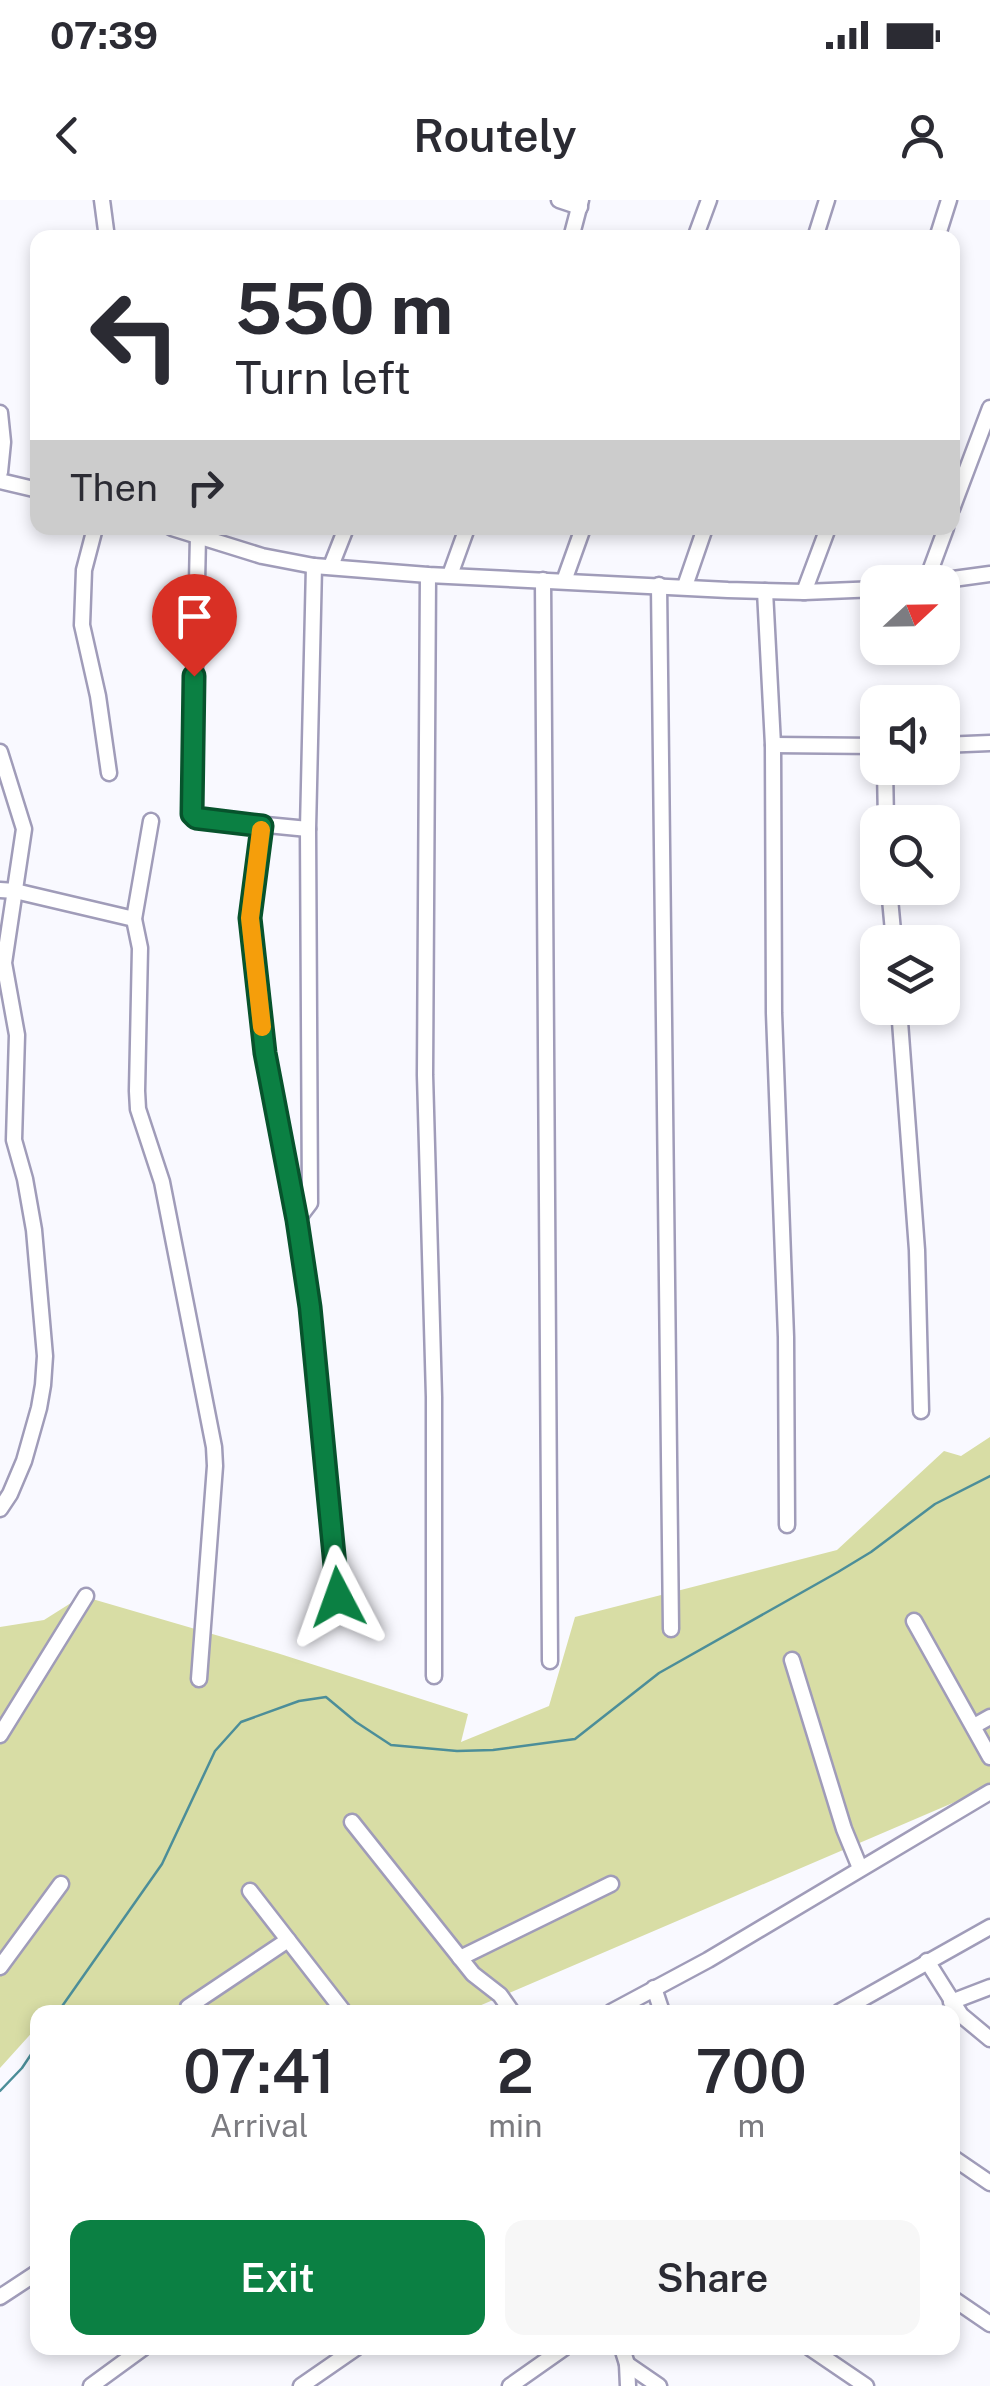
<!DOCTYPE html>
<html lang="en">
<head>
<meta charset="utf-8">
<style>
  :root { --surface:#fff; --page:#f7f7f7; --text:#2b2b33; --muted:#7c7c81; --accent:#0b8043 }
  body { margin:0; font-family:"Public Sans",sans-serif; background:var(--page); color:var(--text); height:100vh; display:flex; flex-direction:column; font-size:38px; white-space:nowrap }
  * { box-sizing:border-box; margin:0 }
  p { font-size:32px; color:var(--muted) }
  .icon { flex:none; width:55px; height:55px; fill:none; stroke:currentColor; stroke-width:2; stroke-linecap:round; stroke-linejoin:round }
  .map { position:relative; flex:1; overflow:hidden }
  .side { position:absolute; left:30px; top:1805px; width:930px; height:350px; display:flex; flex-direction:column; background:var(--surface); border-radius:20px; box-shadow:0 5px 15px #0003 }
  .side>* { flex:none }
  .hud { position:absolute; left:30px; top:30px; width:930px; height:305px; border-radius:20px; box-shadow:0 5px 15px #0003; background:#fff; color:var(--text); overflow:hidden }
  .needle { width:65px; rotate:68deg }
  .tools { position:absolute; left:860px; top:365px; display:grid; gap:20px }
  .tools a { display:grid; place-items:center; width:100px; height:100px; border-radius:20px; background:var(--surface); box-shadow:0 5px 15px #0003; font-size:50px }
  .pin { position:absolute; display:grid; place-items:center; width:85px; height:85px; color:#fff; margin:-102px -42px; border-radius:50% 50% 50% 0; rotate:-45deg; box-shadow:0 0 10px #0007 }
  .pin .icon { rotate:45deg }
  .me { position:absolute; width:110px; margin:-55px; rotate:356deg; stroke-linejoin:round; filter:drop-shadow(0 0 8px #0008) }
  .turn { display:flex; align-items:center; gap:35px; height:210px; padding:0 40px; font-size:45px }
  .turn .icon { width:130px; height:130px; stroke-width:2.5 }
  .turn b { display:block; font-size:70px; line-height:85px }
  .then { display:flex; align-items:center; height:95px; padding:0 40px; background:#0003; gap:20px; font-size:38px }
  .eta { display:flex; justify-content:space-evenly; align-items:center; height:170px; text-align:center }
  .eta b { font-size:60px; font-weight:600; line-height:70px }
  .primary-button { display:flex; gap:20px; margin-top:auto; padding:20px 40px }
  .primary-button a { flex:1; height:115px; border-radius:20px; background:var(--accent); color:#fff; font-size:40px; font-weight:600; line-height:115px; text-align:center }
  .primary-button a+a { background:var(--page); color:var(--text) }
  .status { display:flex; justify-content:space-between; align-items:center; height:70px; padding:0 50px; background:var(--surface); direction:ltr }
  .status svg { height:28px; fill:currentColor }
  header { display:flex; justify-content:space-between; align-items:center; height:130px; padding:0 40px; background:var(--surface); font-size:45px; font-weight:600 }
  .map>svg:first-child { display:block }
</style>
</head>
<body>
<div class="status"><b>07:39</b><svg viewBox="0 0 49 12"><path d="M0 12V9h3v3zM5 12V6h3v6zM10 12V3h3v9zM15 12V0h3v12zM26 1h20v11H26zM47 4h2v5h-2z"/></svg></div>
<header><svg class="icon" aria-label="back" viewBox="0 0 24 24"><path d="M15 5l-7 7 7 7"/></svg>Routely<svg class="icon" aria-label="person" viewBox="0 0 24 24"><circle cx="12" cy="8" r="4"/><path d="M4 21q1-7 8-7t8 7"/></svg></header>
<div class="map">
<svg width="990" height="2186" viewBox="0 0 990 2186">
  <rect width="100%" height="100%" fill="#f9f9ff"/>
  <polygon fill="#d8dda5" points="990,1237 990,1587 465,1812 38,1812 37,1827 0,1868 0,1427 44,1420 82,1396 277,1453 468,1514 461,1542 549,1506 575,1417 837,1350 944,1251 961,1256"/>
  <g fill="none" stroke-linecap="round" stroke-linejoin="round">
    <g stroke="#4c8e99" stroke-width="2.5">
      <polyline points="58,1812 162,1664 215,1551 241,1522 299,1501 326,1497 356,1522 391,1545 457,1551 493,1550 575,1539 659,1473 838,1372 871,1352 935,1304 990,1276"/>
      <polyline points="0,1891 22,1868 38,1844"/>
    </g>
    <defs>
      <g id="minor">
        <polyline points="102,0 107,38"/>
        <polyline points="559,0 580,7"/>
        <polyline points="571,38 581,0"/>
        <polyline points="695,38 709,0"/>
        <polyline points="815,38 827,0"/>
        <polyline points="937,38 949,0"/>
        <polyline points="0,213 3,242 0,272"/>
        <polyline points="0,281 38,290"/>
        <polyline points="952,309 990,208"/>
        <polyline points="95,328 84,370 82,425 98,496 109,573"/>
        <polyline points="172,328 262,356 314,366 428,375 728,390 804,392 878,389"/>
        <polyline points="198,336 192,614 196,618 308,629"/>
        <polyline points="331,366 346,328"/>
        <polyline points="428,375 425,875 434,1197 434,1476"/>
        <polyline points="450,375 467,328"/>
        <polyline points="543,380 550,1461"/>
        <polyline points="564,381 583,328"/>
        <polyline points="926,382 946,328"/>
        <polyline points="931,382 990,374"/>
        <polyline points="659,385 671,1429"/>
        <polyline points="685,386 705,328"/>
        <polyline points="765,391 773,545 774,813 786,1137 787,1325"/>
        <polyline points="804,392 828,328"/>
        <polyline points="773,545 878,546"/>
        <polyline points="942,545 990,543"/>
        <polyline points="0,552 24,629 4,763 17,835 14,940 25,979 34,1030 45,1156 43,1185 39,1208 24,1261 10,1294 0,1309"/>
        <polyline points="885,568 886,622"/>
        <polyline points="151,621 134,719 140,748 137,891 138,909 162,982 214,1247 215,1266 199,1479"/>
        <polyline points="262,626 250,718 265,853 297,1020 310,1107 337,1397"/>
        <polyline points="889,688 894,742"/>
        <polyline points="0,690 15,691 134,719"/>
        <polyline points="899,808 917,1050 921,1211"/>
        <polyline points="297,1020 310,1003 308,629 314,366"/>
        <polyline points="914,1421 990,1557"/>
        <polyline points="792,1460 844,1629 860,1668"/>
        <polyline points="974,1526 990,1517"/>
        <polyline points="0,1535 86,1396"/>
        <polyline points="352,1622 473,1774 500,1795 512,1812"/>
        <polyline points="250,1691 344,1812"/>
        <polyline points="460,1758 611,1684"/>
        <polyline points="927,1761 961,1815 990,1839"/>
        <polyline points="0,1767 61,1684"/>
        <polyline points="654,1788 662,1812"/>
        <polyline points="951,1802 990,1787"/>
        <polyline points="188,1807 288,1740"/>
        <polyline points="611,1812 708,1760 990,1592"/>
        <polyline points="839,1812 990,1727"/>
        <polyline points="952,1957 990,1983"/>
        <polyline points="0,2097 38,2072"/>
        <polyline points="952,2098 990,2124"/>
        <polyline points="622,2148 627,2164 628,2186"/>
        <polyline points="810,2148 866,2186"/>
        <polyline points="627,2164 659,2186"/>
        <polyline points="91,2186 143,2148"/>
        <polyline points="301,2186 356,2148"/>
        <polyline points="510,2186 564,2148"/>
      </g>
    </defs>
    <use href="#minor" stroke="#a09cb9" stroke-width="19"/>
    <use href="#minor" stroke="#fff" stroke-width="14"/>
  </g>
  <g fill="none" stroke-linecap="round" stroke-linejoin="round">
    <defs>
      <polyline id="route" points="194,476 192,614 196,618 262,626 250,718 265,853 297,1020 310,1107 338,1397"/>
    </defs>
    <use href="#route" stroke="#07532c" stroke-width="25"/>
    <use href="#route" stroke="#0b8043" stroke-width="18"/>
    <polyline stroke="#f59e0b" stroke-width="18" points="261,630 250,718 262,827"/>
  </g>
</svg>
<div class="tools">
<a><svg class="needle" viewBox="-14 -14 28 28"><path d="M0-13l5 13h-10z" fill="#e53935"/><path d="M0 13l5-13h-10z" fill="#7c7c81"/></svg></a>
<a><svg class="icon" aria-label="sound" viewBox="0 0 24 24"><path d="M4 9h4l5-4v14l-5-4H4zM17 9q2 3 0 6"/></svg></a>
<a><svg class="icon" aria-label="search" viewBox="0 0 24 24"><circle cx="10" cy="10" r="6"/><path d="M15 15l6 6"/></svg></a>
<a><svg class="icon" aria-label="layers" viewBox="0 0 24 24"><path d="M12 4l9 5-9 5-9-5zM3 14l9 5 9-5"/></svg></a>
</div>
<div class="pin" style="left:194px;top:476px;background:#d93025"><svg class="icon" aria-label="arrive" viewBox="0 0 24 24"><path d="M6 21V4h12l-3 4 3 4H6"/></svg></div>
<svg class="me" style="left:338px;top:1397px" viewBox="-20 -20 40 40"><path d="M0-17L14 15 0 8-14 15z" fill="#0b8043" stroke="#fff" stroke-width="4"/></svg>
<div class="hud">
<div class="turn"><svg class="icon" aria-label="left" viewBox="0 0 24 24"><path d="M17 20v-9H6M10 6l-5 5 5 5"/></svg><div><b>550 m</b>Turn left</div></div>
<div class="then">Then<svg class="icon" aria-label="right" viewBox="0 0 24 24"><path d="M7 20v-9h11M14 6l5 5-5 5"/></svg></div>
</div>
<section class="side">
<div class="eta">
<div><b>07:41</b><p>Arrival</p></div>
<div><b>2</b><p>min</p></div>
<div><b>700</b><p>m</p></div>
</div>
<div class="primary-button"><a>Exit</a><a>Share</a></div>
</section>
</div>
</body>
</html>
